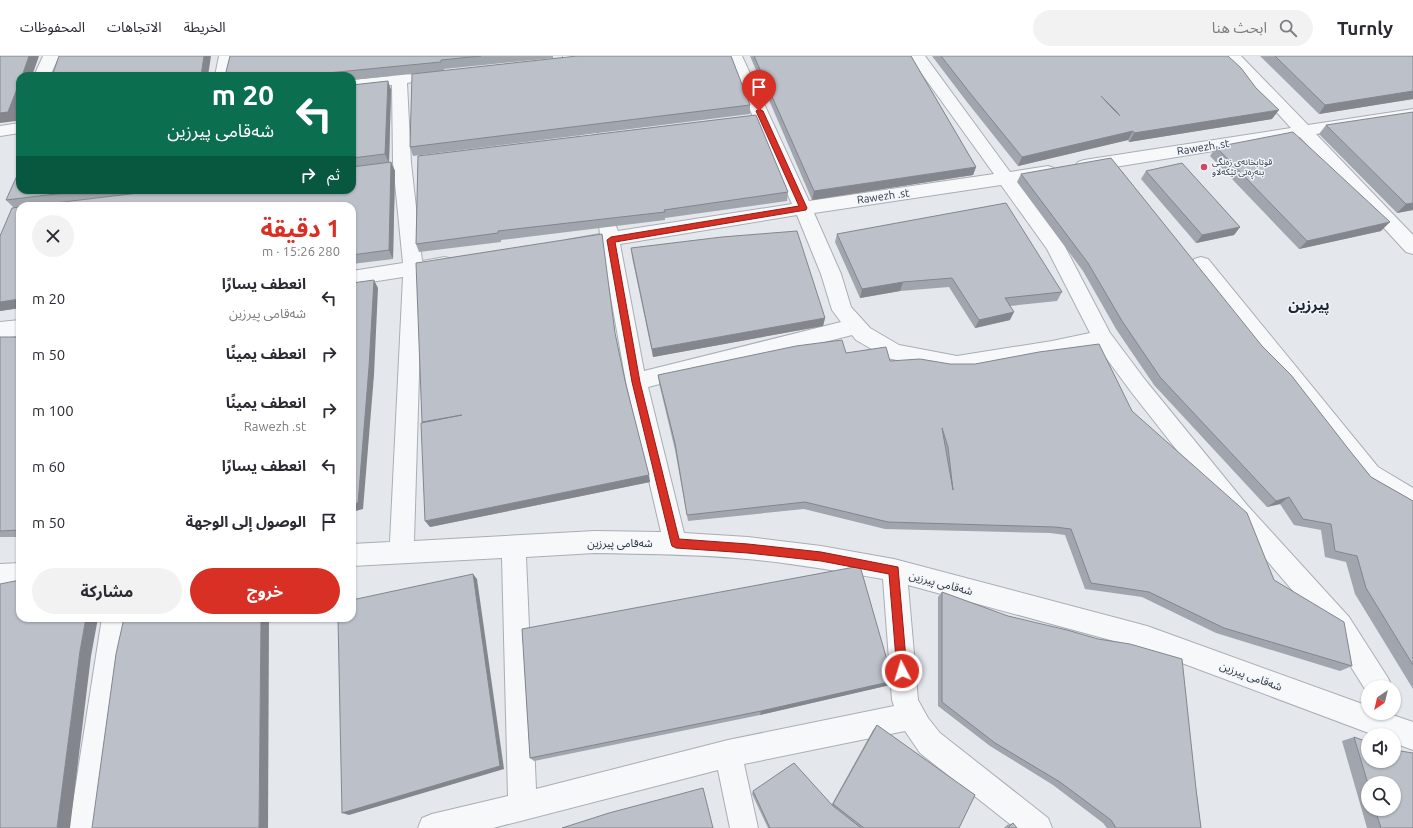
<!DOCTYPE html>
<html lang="ar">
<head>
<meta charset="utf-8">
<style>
  :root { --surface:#fff; --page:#f2f2f3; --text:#2b2b33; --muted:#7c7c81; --line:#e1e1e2; --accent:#d93025 }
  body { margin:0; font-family:Ubuntu,"Noto Sans Arabic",sans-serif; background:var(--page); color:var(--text); direction:rtl; height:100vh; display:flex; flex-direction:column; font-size:15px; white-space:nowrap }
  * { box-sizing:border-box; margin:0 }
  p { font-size:13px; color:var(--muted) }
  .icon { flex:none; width:22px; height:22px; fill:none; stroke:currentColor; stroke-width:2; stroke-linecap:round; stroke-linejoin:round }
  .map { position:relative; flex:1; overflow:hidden; direction:ltr }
  .panel { position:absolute; left:16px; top:146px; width:340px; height:420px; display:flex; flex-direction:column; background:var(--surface); border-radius:12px; box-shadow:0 1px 3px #0004; direction:rtl }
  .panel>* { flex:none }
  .hud { position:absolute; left:16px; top:16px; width:340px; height:122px; border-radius:12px; box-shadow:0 1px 3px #0004; direction:rtl; background:#0b6e4f; color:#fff; overflow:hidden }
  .needle { width:26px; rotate:215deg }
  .controls { position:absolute; left:1361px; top:624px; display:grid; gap:8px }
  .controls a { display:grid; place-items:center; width:40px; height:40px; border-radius:50%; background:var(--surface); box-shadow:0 1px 3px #0004; font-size:20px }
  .pin { position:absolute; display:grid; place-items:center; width:34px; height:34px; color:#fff; margin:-41px -17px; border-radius:50% 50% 50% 0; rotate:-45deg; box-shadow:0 0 4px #0007 }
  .pin .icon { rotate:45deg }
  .me { position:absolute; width:44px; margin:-22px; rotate:355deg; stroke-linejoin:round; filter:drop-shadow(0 0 3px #0008) }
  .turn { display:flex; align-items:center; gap:14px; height:84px; padding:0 16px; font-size:18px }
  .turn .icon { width:52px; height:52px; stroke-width:2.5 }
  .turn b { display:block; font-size:28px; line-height:34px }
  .then { display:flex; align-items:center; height:38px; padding:0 16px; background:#0003; gap:8px; font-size:15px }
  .round { display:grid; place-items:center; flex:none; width:42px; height:42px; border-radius:21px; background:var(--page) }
  .head { display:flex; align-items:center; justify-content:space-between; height:68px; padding:0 16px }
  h1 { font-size:24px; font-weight:700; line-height:30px; color:var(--accent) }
  .cta { display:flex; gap:8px; margin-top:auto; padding:8px 16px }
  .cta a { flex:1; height:46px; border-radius:24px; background:var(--accent); color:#fff; font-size:16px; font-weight:700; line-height:46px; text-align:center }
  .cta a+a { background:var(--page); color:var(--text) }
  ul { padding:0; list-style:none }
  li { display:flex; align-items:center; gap:12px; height:56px; padding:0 16px }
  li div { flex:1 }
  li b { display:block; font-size:15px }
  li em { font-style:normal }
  header { display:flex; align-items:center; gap:24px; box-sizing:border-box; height:56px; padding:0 20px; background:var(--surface); border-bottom:1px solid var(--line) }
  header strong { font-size:19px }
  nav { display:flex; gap:22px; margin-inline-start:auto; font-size:14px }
  .search { width:280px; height:36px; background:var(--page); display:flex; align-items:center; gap:10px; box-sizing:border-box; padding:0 14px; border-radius:22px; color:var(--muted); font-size:15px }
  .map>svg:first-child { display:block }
</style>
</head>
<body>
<header>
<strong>Turnly</strong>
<div class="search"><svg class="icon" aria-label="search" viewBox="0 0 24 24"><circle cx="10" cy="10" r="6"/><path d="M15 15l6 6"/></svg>ابحث هنا</div>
<nav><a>الخريطة</a><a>الاتجاهات</a><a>المحفوظات</a></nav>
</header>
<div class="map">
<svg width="1413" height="772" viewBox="0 0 1413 772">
  <rect width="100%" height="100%" fill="#e4e7ec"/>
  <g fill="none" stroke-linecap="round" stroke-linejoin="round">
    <defs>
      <g id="minor">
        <polygon points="43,0 59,0 50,20 34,20"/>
        <polygon points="219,0 235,0 231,20 215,20"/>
        <path d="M 390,0 L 406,0 L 407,18 L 418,19 L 420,22 L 418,25 L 407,27 L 411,107 L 422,205 L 445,201 L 452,203 L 454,208 L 452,213 L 422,218 L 414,485 L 595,475 L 661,476 L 626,326 L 602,191 L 574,196 L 567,194 L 565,189 L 567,184 L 600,178 L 599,170 L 602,165 L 608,164 L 614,165 L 618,175 L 792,148 L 726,0 L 742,0 L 809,145 L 994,118 L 909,0 L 925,0 L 1010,116 L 1048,110 L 1054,112 L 1057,116 L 1054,120 L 1018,126 L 1062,185 L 1110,277 L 1146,325 L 1247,449 L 1349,561 L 1388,622 L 1392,631 L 1368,631 L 1368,638 L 1331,579 L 1231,463 L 1132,337 L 1098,291 L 1052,301 L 957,316 L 887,302 L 856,284 L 852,279 L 648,331 L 684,477 L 748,481 L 821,490 L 894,503 L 1147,570 L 1368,650 L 1368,657 L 1387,657 L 1413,666 L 1413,694 L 1394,687 L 1394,679 L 1374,679 L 1147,594 L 908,529 L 918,644 L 928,662 L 940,677 L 1048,762 L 1052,772 L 1015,772 L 920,697 L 905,675 L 744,708 L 758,772 L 730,772 L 718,714 L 493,772 L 418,772 L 422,762 L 432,758 L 508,740 L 502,502 L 352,510 L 352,488 L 390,486 L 403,221 L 352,229 L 352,215 L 403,207 L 393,107 L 392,29 L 352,34 L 352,24 L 391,20 ZM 1001,129 L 1047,193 L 1090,277 L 1052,285 L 957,300 L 899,289 L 870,272 L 851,251 L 841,218 L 814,157 ZM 797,159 L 821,218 L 832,254 L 841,266 L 644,315 L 620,188 ZM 595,497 C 646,498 696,498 747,503 C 793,507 838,515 883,523 L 892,644 L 894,650 L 728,684 L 536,733 L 526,501 Z"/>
        <polygon points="563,0 579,0 604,109 601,113 595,115 589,113 586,109"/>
        <polygon points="1225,0 1241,0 1308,69 1413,53 1413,63 1316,78 1413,179 1413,198 1406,196 1300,81 1084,116 1078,114 1075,110 1078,106 1084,104 1291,72"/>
        <polygon points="20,67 20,77 0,80 0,70"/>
        <polygon points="1201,201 1208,203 1378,411 1413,432 1413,453 1391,444 1362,425 1194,213 1192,208 1194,203"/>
        <polygon points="20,264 20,280 0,282 0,266"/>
        <polygon points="20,507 20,529 0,530 0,508"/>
        <polygon points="102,562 128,562 97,772 69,772"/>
      </g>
    </defs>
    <use href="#minor" stroke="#a9aeb6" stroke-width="2"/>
    <use href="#minor" fill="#f7f8fa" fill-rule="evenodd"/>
  </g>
  <g fill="#a1a5ad" fill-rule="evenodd">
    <polygon points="230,0 553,0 553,2 444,13 444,15 750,49 750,58 413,100 410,91 441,15 352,24 352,20 225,20"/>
    <polygon points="750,0 911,0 976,111 973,119 812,144"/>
    <polygon points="932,0 1228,0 1272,63 1129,86 1128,84 1018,110 967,46"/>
    <polygon points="1260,0 1413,0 1413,43 1319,58"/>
    <polygon points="388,25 391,34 389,107 391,106 395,115 393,203 352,208 352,150 20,150 20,252 0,255 0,180 14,152 6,144 20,134 352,134 352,29"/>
    <polygon points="1326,69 1413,154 1397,157 1319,78"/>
    <polygon points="1216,91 1381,175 1299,193 1210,100"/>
    <polygon points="418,100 788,136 787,145 665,162 665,164 501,184 501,186 419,196 416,188"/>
    <polygon points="1146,115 1240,171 1234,179 1196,187 1141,123"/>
    <polygon points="1021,118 1262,290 1371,421 1413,445 1413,633 1355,538 1346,506 1325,501 1321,474 1294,469 1280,448 1267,451 1154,329 1116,273 1083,215 1017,126"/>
    <polygon points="837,178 1062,236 1057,245 1010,250 1010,264 975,272 949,231 900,235 860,242 835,186"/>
    <polygon points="631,192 825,262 823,270 653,301 632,201"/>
    <polygon points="615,280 626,329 650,426 430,471 423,367 422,366"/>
    <rect x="0" y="281" width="20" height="200"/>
    <polygon points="846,297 890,305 1132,355 1274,524 1352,610 1340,615 1216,577 1142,541 1085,533 1065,479 1050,477 885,473 804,453 688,465 675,394 659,327 658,319"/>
    <polygon points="942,536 1196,733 1201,772 1107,772 1103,767 1053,729 990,690 938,650 938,541"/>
    <polygon points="522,573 890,629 760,659 534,705 530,702"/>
    <polygon points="877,669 959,772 768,772 752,738 753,735 832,748 873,674"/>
    <path d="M 1354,681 L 1413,772 L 1367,772 L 1342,685 ZM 1368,727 L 1394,753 L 1368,753 Z"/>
    <polygon points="1013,767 1017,772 1004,772 1007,769"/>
  </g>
  <g fill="#83868d">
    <polygon points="29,0 39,0 32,20 22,20"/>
    <polygon points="204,0 211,0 208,20 201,20"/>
    <polygon points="20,25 20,54 16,65 0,67 0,57"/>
    <polygon points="388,25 391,34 389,107 385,98"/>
    <polygon points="1413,35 1413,43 1319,58 1325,49"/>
    <polygon points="1279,54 1272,63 1129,86 1134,77"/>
    <polygon points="1133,75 1128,84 1018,110 1022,101"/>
    <polygon points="391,106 395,115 393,203 389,194"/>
    <polygon points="976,111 973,119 812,144 814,135"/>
    <polygon points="1413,147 1413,154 1397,157 1406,148"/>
    <polygon points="1390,166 1381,175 1299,193 1307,185"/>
    <polygon points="1240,171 1234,179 1196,187 1202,179"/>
    <polygon points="374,224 378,232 374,319 363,453 352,456 352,448"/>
    <polygon points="903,226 900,235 860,242 862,233"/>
    <polygon points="20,243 20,252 0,255 0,246"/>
    <polygon points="1014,256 1010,264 975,272 979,264"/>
    <polygon points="825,262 823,270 653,301 652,293"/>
    <polygon points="649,419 650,426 430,471 425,465"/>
    <polygon points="1289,441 1280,448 1267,451 1276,445"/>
    <polygon points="473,518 477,523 504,713 349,759 342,757"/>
    <polygon points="86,562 98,562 91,600 70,772 57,772 80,595"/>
    <polygon points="261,562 269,562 268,772 259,772"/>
    <polygon points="893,625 890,629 760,659 761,655"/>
  </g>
  <g fill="#bbc0c9" stroke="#83868d" fill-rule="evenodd">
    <polygon points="0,0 29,0 22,20 20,20 20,25 8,56 0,57"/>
    <polygon points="59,0 204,0 201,20 52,20"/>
    <polygon points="230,0 481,0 441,4 441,6 296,20 225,20"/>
    <polygon points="577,0 731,0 750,49 410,91 412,18"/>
    <polygon points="754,0 911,0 976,111 814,135"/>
    <path d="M 941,0 L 1228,0 L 1241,12 L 1256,32 L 1279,54 L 1134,77 L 1133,75 L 1022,101 L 970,37 ZM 1101,40 L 1115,54 L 1120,60 L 1114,54 Z"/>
    <polygon points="1275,0 1413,0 1413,35 1325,49"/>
    <polygon points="388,25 385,98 352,102 352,29"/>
    <polygon points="1413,56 1413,147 1406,148 1326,69"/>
    <polygon points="756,59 788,136 664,154 665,156 498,175 498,177 416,188 418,100"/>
    <polygon points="1293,76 1390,166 1307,185 1216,91"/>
    <polygon points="1111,102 1262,290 1291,319 1350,395 1371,421 1413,445 1413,609 1366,532 1357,500 1335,495 1331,468 1303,463 1289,441 1276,445 1160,321 1122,265 1088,207 1021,118"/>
    <polygon points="391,106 389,194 352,199 352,150 30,150 163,134 352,134 352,111"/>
    <polygon points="1182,107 1240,171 1202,179 1146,115"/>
    <polygon points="20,113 20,134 89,134 6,144"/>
    <polygon points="1006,147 1062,236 1005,242 1014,256 979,264 952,222 903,226 862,233 837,178"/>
    <polygon points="20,151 20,243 0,246 0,180 12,152"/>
    <polygon points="797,175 825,262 652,293 631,192 722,181"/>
    <polygon points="602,178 615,277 626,329 649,419 425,465 421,367 462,359 422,366 416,207"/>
    <polygon points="374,224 369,311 358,447 352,448 352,227"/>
    <polygon points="0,281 20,281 20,474 0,475"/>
    <path d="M 842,284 L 846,297 L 886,291 L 890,305 L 920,303 L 950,308 L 975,308 L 1039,296 L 1099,288 L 1132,355 L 1247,457 L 1274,524 L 1344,566 L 1352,610 L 1224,572 L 1149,536 L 1091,527 L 1071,473 L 1055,471 L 888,466 L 805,446 L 687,459 L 675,387 L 658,319 L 796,290 ZM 942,372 L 948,391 L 953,434 Z"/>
    <polygon points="860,510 893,625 761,655 530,702 522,573"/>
    <polygon points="473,518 500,710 342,757 338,562 352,562 352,544"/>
    <polygon points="20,524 20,562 86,562 80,595 57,772 0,772 0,528"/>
    <polygon points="942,536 1008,560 1067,574 1098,583 1130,588 1182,603 1196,733 1201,772 1116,772 1111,764 1060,726 995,687 942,646"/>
    <polygon points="124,562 261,562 259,772 92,772 116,598"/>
    <polygon points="877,669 975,739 959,772 864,772 833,748"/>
    <polygon points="1354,681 1368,686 1368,705 1394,705 1394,694 1413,697 1413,772 1381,772 1375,753 1394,753 1394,727 1368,727 1368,728"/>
    <polygon points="794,707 832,749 861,772 770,772 753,735"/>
    <polygon points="703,732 713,772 562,772 609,757"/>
    <polygon points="1013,767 1017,772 1008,772"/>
  </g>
  <polygon fill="#d93025" stroke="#8d1f18" points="759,53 763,55 807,152 806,154 615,186 640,326 679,483 748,488 821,496 898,511 907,615 906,619 902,620 898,619 897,615 889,518 821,505 748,497 676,492 672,490 671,487 632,326 607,184 611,181 799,150 756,55"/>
  <circle fill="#d14961" stroke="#f3f6f9" stroke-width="1.5" cx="1204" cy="111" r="4"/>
  <g text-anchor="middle" stroke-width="3" stroke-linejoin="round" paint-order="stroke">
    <g font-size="9" fill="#2b3544" stroke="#f3f6f9" text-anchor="start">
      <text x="1212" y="109">قوتابخانەی زەنگی<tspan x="1212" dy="10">بنەڕەتی تێکەلاو</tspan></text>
    </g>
    <g font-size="11" fill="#2b3544" stroke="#f3f6f9">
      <text transform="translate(1203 91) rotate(-9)" y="4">Rawezh .st</text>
      <text transform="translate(883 140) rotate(-8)" y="4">Rawezh .st</text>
      <text x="620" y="491">شەقامی پیرزین</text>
      <text transform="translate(941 527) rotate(15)" y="4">شەقامی پیرزین</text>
      <text transform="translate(1251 620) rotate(20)" y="4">شەقامی پیرزین</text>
    </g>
    <g font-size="15" font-weight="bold" fill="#1d2635" stroke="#f3f6f9">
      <text x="1309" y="254">پیرزین</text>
    </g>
  </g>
</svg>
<div class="controls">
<a><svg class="needle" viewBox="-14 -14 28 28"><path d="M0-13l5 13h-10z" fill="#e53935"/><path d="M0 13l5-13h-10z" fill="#7c7c81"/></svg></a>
<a><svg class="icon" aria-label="sound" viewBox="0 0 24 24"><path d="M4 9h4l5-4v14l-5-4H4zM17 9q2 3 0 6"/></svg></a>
<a><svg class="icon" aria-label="search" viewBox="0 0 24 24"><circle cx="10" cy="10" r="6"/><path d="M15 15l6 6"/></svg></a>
</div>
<div class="pin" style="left:759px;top:55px;background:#d93025"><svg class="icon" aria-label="arrive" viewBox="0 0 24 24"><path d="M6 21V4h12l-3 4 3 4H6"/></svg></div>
<svg class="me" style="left:902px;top:615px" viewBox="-20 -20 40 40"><circle r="17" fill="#d93025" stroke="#fff" stroke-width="3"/><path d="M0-11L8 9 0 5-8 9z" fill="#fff"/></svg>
<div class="hud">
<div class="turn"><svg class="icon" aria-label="left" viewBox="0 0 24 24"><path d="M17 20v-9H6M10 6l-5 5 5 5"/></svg><div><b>20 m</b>شەقامی پیرزین</div></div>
<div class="then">ثم<svg class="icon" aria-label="right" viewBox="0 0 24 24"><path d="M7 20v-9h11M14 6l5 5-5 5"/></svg></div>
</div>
<section class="panel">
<div class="head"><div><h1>1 دقيقة</h1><p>280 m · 15:26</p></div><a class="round"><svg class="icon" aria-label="close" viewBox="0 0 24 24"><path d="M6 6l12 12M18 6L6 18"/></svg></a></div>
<ul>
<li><svg class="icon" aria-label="left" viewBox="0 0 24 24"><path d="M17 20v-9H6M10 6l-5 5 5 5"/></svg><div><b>انعطف يسارًا</b><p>شەقامی پیرزین</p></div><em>20 m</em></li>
<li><svg class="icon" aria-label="right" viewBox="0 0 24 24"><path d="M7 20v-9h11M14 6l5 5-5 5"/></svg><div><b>انعطف يمينًا</b></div><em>50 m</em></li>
<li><svg class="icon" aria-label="right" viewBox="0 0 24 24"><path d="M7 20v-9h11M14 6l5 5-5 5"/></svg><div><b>انعطف يمينًا</b><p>Rawezh .st</p></div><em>100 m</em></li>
<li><svg class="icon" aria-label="left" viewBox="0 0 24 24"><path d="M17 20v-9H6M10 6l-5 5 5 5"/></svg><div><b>انعطف يسارًا</b></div><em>60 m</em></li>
<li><svg class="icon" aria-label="arrive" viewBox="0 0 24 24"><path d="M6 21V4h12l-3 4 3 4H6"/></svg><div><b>الوصول إلى الوجهة</b></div><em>50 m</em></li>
</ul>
<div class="cta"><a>خروج</a><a>مشاركة</a></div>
</section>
</div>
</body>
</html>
